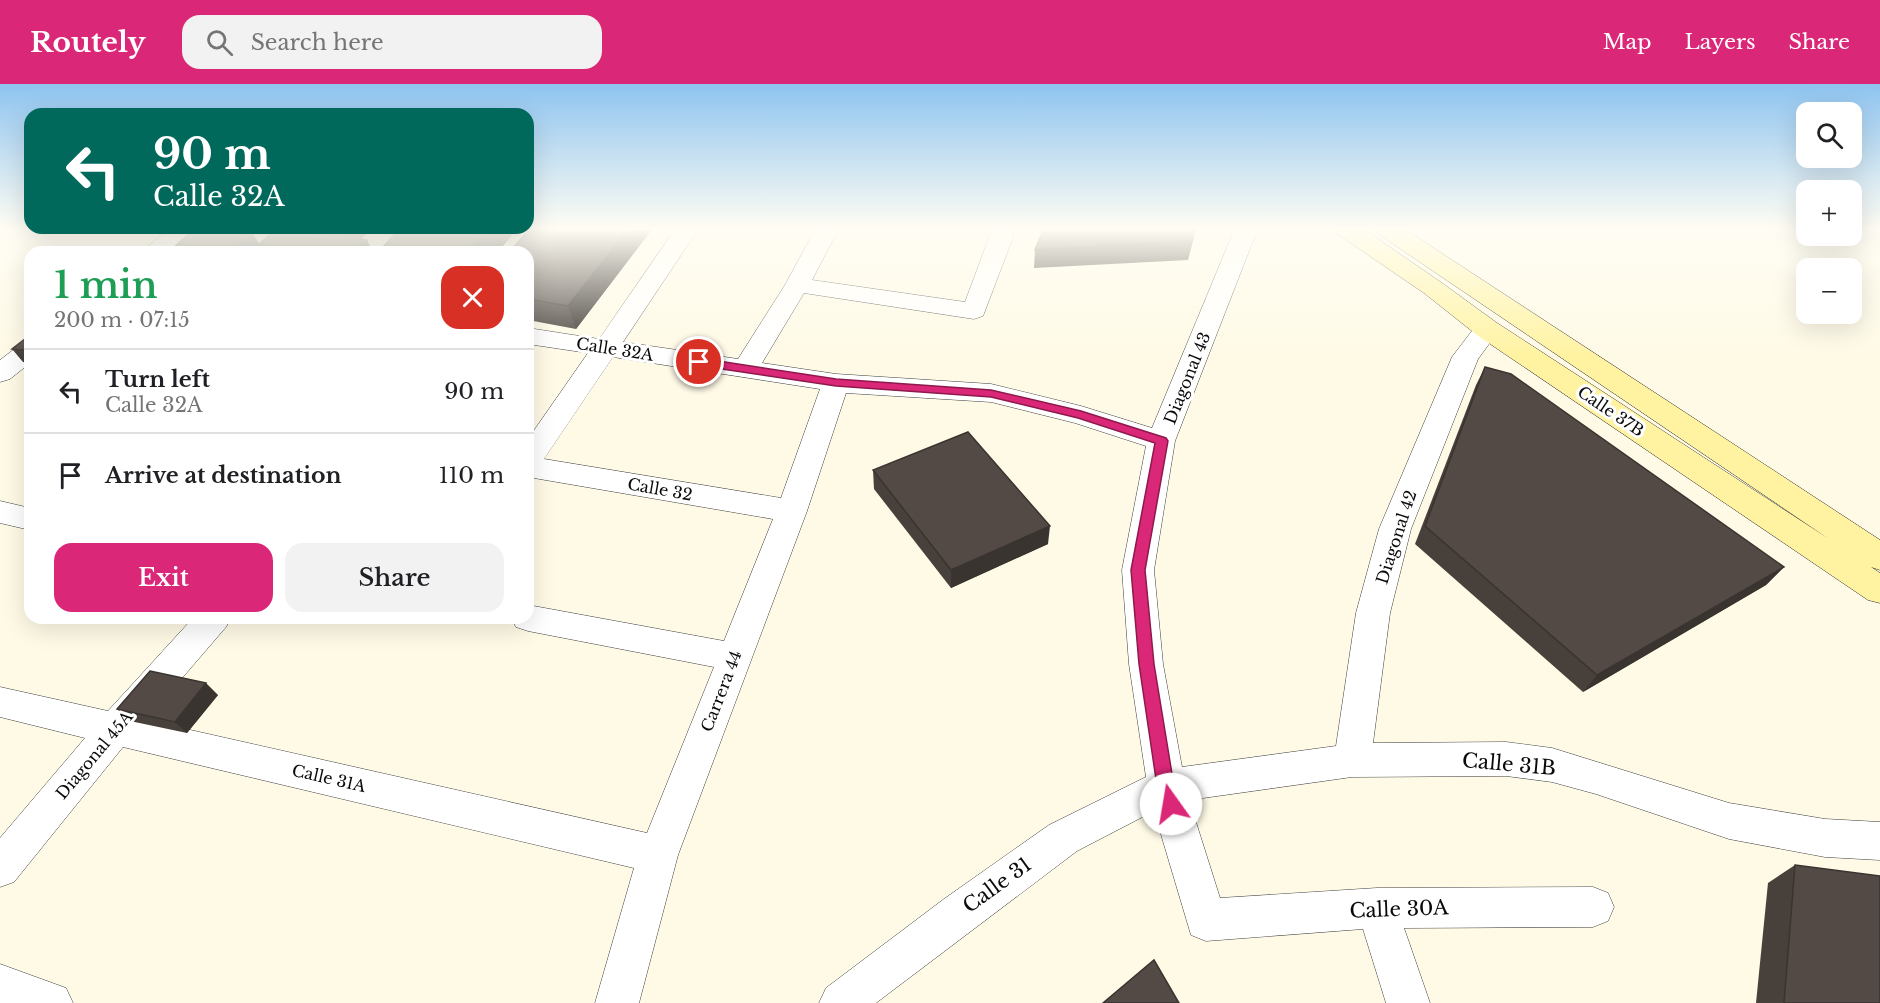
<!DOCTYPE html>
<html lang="en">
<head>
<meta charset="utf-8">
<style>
  :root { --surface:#fff; --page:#f2f2f2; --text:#202124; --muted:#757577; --line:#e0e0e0; --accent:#db2777 }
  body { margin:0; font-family:"Libre Baskerville",serif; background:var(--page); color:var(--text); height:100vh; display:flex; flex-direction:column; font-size:22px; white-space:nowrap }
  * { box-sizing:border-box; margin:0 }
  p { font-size:20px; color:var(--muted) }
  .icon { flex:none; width:33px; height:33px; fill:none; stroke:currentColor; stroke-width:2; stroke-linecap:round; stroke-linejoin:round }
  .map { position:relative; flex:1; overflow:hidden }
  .sheet { position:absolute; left:24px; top:162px; width:510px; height:378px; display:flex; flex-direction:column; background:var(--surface); border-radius:18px; box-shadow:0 6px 24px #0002 }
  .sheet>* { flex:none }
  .top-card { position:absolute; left:24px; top:24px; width:510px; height:126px; border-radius:18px; box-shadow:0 6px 24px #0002; background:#00695c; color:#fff; overflow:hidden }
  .controls { position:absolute; left:1796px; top:18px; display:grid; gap:12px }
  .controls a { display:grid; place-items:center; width:66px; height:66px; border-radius:12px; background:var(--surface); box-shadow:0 6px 24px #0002; font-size:30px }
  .pin { position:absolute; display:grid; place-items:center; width:51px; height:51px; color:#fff; margin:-26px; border:3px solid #fff; border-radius:50%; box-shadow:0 2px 6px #0007 }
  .me { position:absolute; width:66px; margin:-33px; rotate:347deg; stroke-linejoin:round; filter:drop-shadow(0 0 4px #0008) }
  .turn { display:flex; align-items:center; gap:21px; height:126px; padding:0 30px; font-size:27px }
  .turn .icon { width:78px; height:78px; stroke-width:2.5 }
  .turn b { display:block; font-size:42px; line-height:51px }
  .round { display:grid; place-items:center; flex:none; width:63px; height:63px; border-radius:18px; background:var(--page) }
  .overview { display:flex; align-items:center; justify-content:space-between; height:102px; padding:0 30px }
  h1 { font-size:36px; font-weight:600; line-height:45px; color:#1e9e55 }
  .action { display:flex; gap:12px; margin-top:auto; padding:12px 30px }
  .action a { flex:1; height:69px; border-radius:18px; background:var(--accent); color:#fff; font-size:24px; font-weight:600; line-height:69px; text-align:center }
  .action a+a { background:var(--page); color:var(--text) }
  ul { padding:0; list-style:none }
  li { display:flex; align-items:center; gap:18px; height:84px; padding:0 30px; border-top:2px solid var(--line) }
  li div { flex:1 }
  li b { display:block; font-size:22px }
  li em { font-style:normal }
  header { display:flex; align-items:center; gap:36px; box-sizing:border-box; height:84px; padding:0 30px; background:var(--accent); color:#fff }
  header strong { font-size:28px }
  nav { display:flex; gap:33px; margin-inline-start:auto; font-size:21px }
  .search { width:420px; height:54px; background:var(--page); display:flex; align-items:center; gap:15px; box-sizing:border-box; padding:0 21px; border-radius:18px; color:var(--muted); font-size:22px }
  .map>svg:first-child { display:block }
</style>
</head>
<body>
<header>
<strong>Routely</strong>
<div class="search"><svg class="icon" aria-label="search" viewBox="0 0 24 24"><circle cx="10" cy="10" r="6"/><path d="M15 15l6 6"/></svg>Search here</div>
<nav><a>Map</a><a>Layers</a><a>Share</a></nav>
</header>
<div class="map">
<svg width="1880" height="919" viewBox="0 0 1880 919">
  <rect width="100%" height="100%" fill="#fffae6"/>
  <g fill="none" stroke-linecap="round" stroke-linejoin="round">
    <defs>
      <g id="street">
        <polygon points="170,144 196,144 169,168 142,168"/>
        <path d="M 676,144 L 699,144 L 623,258 L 738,275 L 785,201 L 816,144 L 839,144 L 812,196 L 965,218 L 990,151 L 994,146 L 1010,146 L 1014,151 L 983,232 L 974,235 L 804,209 L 762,279 L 836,290 L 991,300 L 1081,322 L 1152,344 L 1235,144 L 1258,144 L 1175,357 L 1154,486 L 1163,580 L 1182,683 L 1336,662 L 1356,529 L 1379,445 L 1452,273 L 1478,239 L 1487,237 L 1496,239 L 1500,245 L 1478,275 L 1411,445 L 1390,529 L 1373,659 L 1506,658 L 1552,664 L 1729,719 L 1825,735 L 1880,738 L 1880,776 L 1825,773 L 1729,755 L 1596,710 L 1552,698 L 1506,692 L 1352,693 L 1189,716 L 1220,814 L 1377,804 L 1593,803 L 1608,809 L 1614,823 L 1608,837 L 1593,843 L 1404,844 L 1430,919 L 1386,919 L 1363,845 L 1206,857 L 1191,851 L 1154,727 L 1077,767 L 876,919 L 819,919 L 826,904 L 944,815 L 1049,741 L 1146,693 L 1129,580 L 1122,486 L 1146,362 L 1075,339 L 991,318 L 846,309 L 807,427 L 678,771 L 639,919 L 595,919 L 634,784 L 123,663 L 14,798 L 0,803 L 0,754 L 85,654 L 0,633 L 0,603 L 108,627 L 193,534 L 231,534 L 226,543 L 146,636 L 647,749 L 714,583 L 528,547 L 516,543 L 511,534 L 528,534 L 528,521 L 724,557 L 773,435 L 528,393 L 528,355 L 588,269 L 528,260 L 528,244 L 599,255 ZM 613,273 L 820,305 L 781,414 L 544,375 Z"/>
        <polygon points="30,258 30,279 10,295 0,298 0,276 21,260"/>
        <polygon points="0,417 30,424 30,446 0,439"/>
        <polygon points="0,880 66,904 73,919 0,919"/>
      </g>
      <polygon id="secondary" points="1333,144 1362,144 1442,199 1497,239 1829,455 1377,149 1374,144 1403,144 1880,456 1880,486 1871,483 1880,489 1880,519 1868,516 1477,251 1424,209 1336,149"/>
    </defs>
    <use href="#street" stroke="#3d3d3d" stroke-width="1"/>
    <use href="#secondary" stroke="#2c2c2c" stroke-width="1"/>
    <use href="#street" fill="#fff" fill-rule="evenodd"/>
    <use href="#secondary" fill="#fff3a1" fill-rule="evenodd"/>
  </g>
  <g fill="#47403b">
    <polygon points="291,144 373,144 361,155 169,168 253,150 259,160 293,147"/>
    <polygon points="653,144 576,245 528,236 528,168"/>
    <polygon points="1044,144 1196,144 1188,176 1034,184 1035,166"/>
    <polygon points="30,251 30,279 23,278 12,265"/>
    <polygon points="1485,283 1784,483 1766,501 1583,608 1415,460 1476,301"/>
    <polygon points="873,386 1048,460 951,504 874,405"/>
    <polygon points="218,611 187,649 130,637 117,625"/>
    <polygon points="1795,781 1880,919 1756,919 1768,799"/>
  </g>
  <g fill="#3a3430">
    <polygon points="353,144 373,144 353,163 347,150"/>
    <polygon points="490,144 518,144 498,168 469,168"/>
    <polygon points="629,144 653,144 576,245 568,222"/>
    <polygon points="1195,144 1196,144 1188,176 1192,157"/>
    <polygon points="253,150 260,163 254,168 231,168"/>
    <polygon points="367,156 373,168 354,168"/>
    <polygon points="1050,442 1048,460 951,504 951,486"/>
    <polygon points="1784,483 1766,501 1583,608 1597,591"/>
    <polygon points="206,599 218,611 187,649 175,638"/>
  </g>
  <g fill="#534a45" stroke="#3a3430" stroke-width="1.5">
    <polygon points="195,144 215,144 253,150 231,168 169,168"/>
    <polygon points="306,144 353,144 347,150"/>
    <polygon points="401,144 490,144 469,168 378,168"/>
    <polygon points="531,144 629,144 568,222 528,215 528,168 509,168"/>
    <polygon points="1044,144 1195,144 1192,157 1035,166"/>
    <polygon points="277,145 367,156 354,168 249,168"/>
    <polygon points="30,251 30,267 12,265"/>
    <polygon points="1485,283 1511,290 1784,483 1597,591 1425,442"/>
    <polygon points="968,348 1050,442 951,486 873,386"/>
    <polygon points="150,587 206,599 175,638 117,625"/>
    <polygon points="1795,781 1880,792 1880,919 1784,919"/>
    <polygon points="1154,876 1179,919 1103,919"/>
  </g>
  <linearGradient id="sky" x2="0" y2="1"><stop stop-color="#8ec4f0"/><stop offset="0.53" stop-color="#fffdf4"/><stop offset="1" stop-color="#fffdf4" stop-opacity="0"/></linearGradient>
  <rect width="1880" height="273" fill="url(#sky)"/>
  <polygon fill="#db2777" stroke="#8e194d" stroke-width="1.5" points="699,274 836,295 991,306 1081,327 1166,354 1168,357 1145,486 1154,580 1174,702 1179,720 1176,725 1171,727 1165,725 1157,702 1139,580 1131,486 1155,359 1078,334 991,313 836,302 695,281 693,278"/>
  <g text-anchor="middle" stroke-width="6" stroke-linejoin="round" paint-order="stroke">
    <g font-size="16" fill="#0a0a0a" stroke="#fff">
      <text transform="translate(615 265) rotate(9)" y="6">Calle 32A</text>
      <text transform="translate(1187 294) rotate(-68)" y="6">Diagonal 43</text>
      <text transform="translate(1611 327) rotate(34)" y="6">Calle 37B</text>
      <text transform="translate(660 405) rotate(10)" y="6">Calle 32</text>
      <text transform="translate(1396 453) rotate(-72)" y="6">Diagonal 42</text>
      <text transform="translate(721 607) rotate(-69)" y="6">Carrera 44</text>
      <text transform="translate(94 671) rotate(-50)" y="6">Diagonal 45A</text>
      <text transform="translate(329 694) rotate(13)" y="6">Calle 31A</text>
    </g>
    <g font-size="20" fill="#0a0a0a" stroke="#fff">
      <text transform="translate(1509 680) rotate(5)" y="7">Calle 31B</text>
      <text transform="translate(997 801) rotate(-36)" y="7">Calle 31</text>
      <text transform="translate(1399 825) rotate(-2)" y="7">Calle 30A</text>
    </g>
  </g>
</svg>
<div class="controls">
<a><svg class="icon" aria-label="search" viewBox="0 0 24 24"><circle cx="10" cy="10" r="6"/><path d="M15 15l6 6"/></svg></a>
<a>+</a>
<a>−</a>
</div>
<div class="pin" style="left:699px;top:278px;background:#d93025"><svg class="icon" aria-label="arrive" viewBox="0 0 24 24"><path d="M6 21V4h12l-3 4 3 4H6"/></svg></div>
<svg class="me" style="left:1171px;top:720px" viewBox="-20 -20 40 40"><circle r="19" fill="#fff"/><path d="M0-13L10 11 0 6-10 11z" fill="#db2777"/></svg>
<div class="top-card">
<div class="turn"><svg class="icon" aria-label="left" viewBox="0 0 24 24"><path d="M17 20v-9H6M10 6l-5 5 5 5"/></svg><div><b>90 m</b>Calle 32A</div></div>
</div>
<section class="sheet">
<div class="overview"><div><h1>1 min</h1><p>200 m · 07:15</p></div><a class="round" style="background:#d93025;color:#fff"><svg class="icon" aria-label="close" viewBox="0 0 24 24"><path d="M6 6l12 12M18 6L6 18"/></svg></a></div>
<ul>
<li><svg class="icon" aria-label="left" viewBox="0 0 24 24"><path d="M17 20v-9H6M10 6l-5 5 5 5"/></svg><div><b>Turn left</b><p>Calle 32A</p></div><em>90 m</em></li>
<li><svg class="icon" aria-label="arrive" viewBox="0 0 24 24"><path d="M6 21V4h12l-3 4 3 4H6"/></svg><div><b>Arrive at destination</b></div><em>110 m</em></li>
</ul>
<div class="action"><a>Exit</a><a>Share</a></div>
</section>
</div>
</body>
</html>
